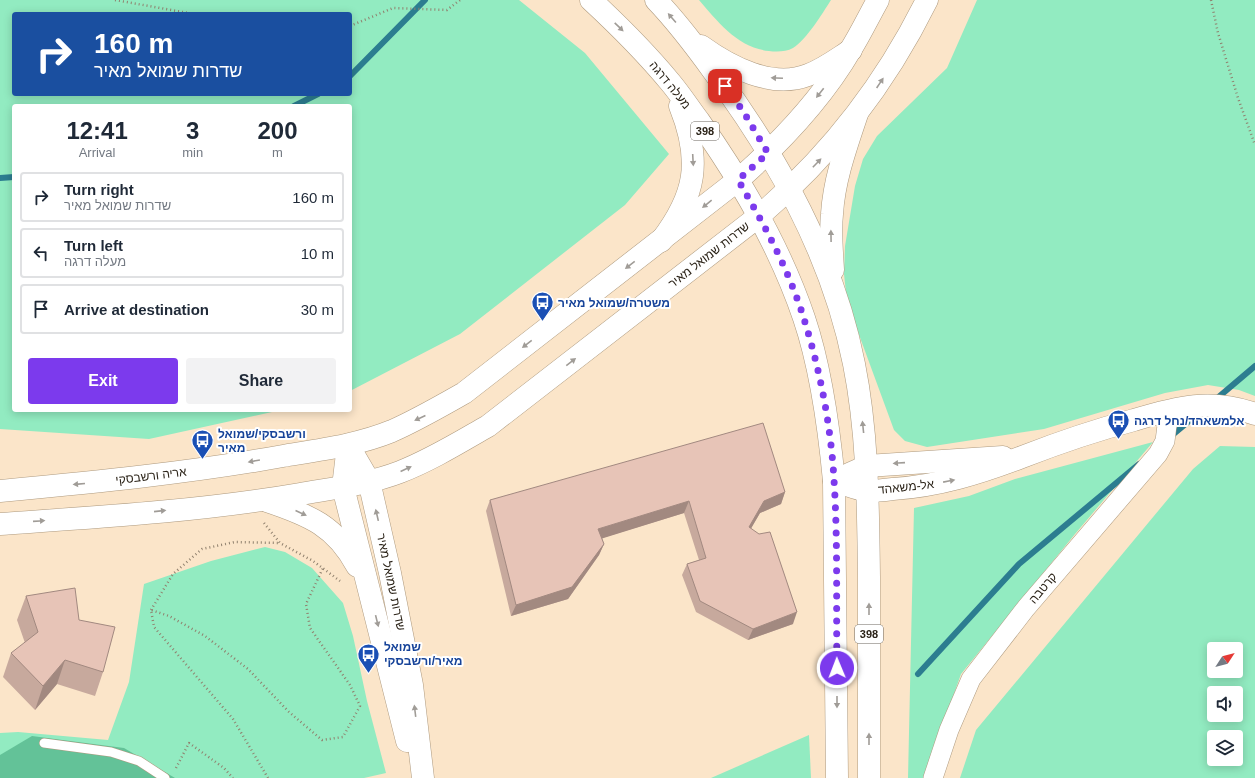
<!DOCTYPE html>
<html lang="en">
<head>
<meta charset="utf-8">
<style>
  :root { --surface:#fff; --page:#f2f2f3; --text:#1f2937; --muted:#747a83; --line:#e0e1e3; --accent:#7c3aed }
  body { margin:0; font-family:Helvetica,"Noto Sans Hebrew",sans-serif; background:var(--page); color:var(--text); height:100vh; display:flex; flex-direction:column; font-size:15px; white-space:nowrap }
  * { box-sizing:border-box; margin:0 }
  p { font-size:13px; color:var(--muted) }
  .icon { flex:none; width:22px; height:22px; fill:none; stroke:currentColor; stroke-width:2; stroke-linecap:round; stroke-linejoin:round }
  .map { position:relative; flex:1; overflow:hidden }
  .sheet { position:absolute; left:12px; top:104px; width:340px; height:308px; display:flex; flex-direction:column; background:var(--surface); border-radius:4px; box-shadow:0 2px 10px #0003 }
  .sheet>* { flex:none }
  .top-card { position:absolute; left:12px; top:12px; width:340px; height:84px; border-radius:4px; box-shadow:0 2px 10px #0003; background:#1a4fa0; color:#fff; overflow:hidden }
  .needle { width:26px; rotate:54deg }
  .buttons { position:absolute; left:1207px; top:642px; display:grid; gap:8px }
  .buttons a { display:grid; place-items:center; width:36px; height:36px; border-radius:4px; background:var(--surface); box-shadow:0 2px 10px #0003; font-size:20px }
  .pin { position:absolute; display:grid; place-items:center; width:34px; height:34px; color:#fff; margin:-17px; border-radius:8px; box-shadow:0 2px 6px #0006 }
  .me { position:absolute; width:44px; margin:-22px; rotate:359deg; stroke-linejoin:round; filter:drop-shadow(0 0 3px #0008) }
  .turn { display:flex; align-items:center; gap:14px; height:84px; padding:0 16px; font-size:18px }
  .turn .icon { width:52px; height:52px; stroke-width:2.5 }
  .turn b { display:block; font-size:28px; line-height:34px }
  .eta { display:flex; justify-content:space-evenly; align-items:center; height:68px; text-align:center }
  .eta b { font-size:24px; font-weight:800; line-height:28px }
  .primary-button { display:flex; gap:8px; margin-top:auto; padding:8px 16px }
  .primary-button a { flex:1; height:46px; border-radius:4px; background:var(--accent); color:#fff; font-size:16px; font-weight:800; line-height:46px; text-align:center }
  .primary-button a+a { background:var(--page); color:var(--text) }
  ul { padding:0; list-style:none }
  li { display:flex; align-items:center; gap:12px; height:50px; margin:0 8px 6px; padding:0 8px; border:2px solid var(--line); border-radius:4px }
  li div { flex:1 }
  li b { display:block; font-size:15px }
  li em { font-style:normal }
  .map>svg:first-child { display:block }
</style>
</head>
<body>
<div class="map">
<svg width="1255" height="778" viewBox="0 0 1255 778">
  <rect width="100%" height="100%" fill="#fbe5c9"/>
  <g fill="#92ebc1" fill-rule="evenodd">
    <path d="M 0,0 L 519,0 L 585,53 L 669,154 L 625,205 L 460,334 L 350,391 L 350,106 L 14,106 L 14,410 L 281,410 L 149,439 L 0,429 ZM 14,14 L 350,14 L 350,94 L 14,94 Z"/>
    <path d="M 699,0 L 831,0 C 822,14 807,39 793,48 C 786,52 776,52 769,51 C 738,48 718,22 699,0 Z"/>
    <polygon points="977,0 1255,0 1255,396 1239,390 1208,385 1165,393 1044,429 927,447 905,441 894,430 847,302 844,274 845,246 855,186 863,159 877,136 947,68"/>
    <polygon points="1153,442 1075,534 961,674 929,765 928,778 908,778 914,508 969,496 1015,479"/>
    <path d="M 1220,446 L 1255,447 L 1255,778 L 960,778 L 976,730 L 1193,469 ZM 1214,649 L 1236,649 L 1236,671 L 1214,671 ZM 1214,693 L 1236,693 L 1236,715 L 1214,715 ZM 1214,737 L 1236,737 L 1236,759 L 1214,759 Z"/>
    <polygon points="265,547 285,552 312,568 343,603 353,636 367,701 386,773 364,778 0,778 0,733 18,732 108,740 129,682 144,584 211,561"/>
    <polygon points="809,735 811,778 711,778"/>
  </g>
  <polygon fill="#63c298" points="32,736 124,748 175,778 0,778 0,755"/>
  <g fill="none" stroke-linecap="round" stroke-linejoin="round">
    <g stroke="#2c7d90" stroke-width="6">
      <polyline points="350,76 425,0"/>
      <polyline points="294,106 318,94"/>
      <polyline points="0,178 14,177"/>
      <polyline points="1215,400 1255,366"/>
      <polyline points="1170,437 1200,412"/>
      <polyline points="918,674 1019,564 1139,464"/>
    </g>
    <defs>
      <polyline id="service" points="44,743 111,752 139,761 165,778"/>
      <polyline id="minor" points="933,778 949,730 971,679 1026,608 1158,454 1165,441 1169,410"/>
      <g id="tertiary">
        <polyline points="348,445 369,481 390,573 412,685 423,778"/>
        <polyline points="348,445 343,487 407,741"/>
        <polyline points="849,474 867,466 1003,457"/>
        <path d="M 834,481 C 845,484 858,490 869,491 C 877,491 885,490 893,489 C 939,486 980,473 1022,457 C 1058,443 1096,430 1134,420 C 1177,407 1211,398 1255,414"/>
        <path d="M 0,491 C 95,482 189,473 283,456 C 319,450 358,445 392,431 C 417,420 441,406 464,393 L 738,180"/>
        <path d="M 267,501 C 309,515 336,526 357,566"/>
        <path d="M 0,524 C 100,517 201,511 300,494 C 334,488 369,484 400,472 C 431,460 460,442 488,426 L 759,216"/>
      </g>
      <g id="secondary">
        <path d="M 738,180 C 781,142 822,99 851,49 C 861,33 869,16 878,0"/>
        <path d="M 759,216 C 831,155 885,85 927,0"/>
      </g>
      <g id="primary">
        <path d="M 591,0 C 619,26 646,53 670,82 C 681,95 689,108 699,121 C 742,182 780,247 804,318 C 821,368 829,428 834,481 L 837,778"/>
        <path d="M 656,0 C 677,22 696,47 714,72 C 778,158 833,257 854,364 C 868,434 868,506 869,577 C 869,644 869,711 869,778"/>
        <path d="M 701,46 C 730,67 772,89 808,75 C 824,69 837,59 851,50"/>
        <path d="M 661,241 C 696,195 702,161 680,106"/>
        <path d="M 833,270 C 832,251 830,232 832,214 C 834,180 846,147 857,114"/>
      </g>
    </defs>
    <use href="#service" stroke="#ae9a7f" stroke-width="10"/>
    <use href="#minor" stroke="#ae9a7f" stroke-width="20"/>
    <use href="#tertiary" stroke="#ae9a7f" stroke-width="23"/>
    <use href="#secondary" stroke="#ae9a7f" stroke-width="23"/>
    <use href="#primary" stroke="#ae9a7f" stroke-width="23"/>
    <g stroke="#90816e" stroke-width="2.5" stroke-dasharray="1 3" stroke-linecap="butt">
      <polyline points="115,0 194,14"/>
      <polyline points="1211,0 1218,33 1238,98 1255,145"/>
      <polyline points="350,26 393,8 447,10 460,0"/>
      <polyline points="264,523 280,543 313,561 340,581"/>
      <polyline points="151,610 173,574 202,549 235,542 280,543"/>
      <polyline points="176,768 189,743 224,768 233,778"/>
      <polyline points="268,778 233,719 154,627 151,610 169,616 205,636 248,669 289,712 322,740 343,737 360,706 350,685 310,628 306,604 323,568"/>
    </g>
    <use href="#service" stroke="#fff" stroke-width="9"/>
    <use href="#minor" stroke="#fff" stroke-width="19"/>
    <use href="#tertiary" stroke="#fff" stroke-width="22"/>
    <use href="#secondary" stroke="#fff" stroke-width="22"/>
    <use href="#primary" stroke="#fff" stroke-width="22"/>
  </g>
  <g fill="#c7a99d">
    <polygon points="785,492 781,504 760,513 751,528 793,624 748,640 696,612 682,575 687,564 699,560 684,513 602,538 604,544 599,555 568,599 511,616 486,511 490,500"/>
    <polygon points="26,596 79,620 103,672 95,696 57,684 35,710 3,677 11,653 25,643 17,620"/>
  </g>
  <g fill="#a28980">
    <polygon points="785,492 781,504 760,513 745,539 749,527 764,501"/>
    <polygon points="689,501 684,513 594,541 598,529"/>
    <polygon points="604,544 599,555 568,599 511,616 516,605"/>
    <polygon points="797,612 793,624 748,640 753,629"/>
    <polygon points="65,660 57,684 35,710 43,686"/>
  </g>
  <g fill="#e7c4b7" stroke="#a28980">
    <polygon points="763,423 785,492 764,501 749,527 759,534 770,532 797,612 753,629 700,601 687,564 706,558 689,501 598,529 604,544 572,587 516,605 490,500"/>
    <polygon points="75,588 79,620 115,627 103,672 65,660 43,686 11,653 38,632 26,596"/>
  </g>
  <defs><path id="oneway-solid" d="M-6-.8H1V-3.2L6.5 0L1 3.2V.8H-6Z"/></defs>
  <g fill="#a09c97">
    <use href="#oneway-solid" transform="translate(672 18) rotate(-131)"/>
    <use href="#oneway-solid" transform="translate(619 27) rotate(44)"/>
    <use href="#oneway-solid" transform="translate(777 78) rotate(-177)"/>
    <use href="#oneway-solid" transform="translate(880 83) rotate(-56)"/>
    <use href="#oneway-solid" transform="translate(820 93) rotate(128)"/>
    <use href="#oneway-solid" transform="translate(693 160) rotate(87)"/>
    <use href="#oneway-solid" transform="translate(817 163) rotate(-46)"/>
    <use href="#oneway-solid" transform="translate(707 204) rotate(141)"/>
    <use href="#oneway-solid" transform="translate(831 236) rotate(-91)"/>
    <use href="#oneway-solid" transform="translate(630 265) rotate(142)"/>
    <use href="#oneway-solid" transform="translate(527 344) rotate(142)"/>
    <use href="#oneway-solid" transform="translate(571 362) rotate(-38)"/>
    <use href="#oneway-solid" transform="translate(420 418) rotate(155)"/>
    <use href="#oneway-solid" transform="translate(863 427) rotate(-96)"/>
    <use href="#oneway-solid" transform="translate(254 461) rotate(170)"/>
    <use href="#oneway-solid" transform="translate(899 463) rotate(176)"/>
    <use href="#oneway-solid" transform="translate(406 469) rotate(-25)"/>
    <use href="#oneway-solid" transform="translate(949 481) rotate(-11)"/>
    <use href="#oneway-solid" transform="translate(79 484) rotate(175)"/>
    <use href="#oneway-solid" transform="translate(160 511) rotate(-6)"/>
    <use href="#oneway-solid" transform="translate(301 513) rotate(24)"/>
    <use href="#oneway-solid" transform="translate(377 515) rotate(-103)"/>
    <use href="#oneway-solid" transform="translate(39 521) rotate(-4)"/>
    <use href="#oneway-solid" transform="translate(869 609) rotate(-90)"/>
    <use href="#oneway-solid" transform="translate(377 621) rotate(76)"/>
    <use href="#oneway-solid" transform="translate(837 702) rotate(90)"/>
    <use href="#oneway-solid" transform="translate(415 711) rotate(-97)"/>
    <use href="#oneway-solid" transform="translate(869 739) rotate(-90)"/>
  </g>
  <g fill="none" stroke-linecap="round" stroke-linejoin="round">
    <path stroke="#7c3aed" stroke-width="7" stroke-dasharray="0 12.6" d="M 725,86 L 743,111 L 768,153 L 738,180 C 764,224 789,270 804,319 C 820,370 831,426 834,480 C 838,542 836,605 837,668"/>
  </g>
  <defs>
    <symbol id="bus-pin" viewBox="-11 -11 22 30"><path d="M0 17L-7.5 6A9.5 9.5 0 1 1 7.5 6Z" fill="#1a4fb4" stroke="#fff"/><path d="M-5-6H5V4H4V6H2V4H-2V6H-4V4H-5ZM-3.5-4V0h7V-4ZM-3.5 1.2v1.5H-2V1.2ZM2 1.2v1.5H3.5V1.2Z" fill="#fff"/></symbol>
  </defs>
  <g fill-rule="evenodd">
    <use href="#bus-pin" x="530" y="290" width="25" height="34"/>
    <use href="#bus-pin" x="1106" y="408" width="25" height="34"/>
    <use href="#bus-pin" x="190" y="428" width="25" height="34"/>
    <use href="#bus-pin" x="356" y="642" width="25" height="34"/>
  </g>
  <g text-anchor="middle" stroke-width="4" stroke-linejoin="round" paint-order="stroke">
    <g fill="#fff" stroke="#6b655d" stroke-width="1">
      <rect x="691" y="122" width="28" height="18" rx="3"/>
      <rect x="855" y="625" width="28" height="18" rx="3"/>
    </g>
    <g font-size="11" font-weight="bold" fill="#2b2318">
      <text x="705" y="135">398</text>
      <text x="869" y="638">398</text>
    </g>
    <g font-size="12" fill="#2b2318" stroke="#fff">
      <text transform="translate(670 85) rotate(51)" y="4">מעלה דרגה</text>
      <text transform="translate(709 255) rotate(-38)" y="4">שדרות שמואל מאיר</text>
      <text transform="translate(151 476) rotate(-7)" y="4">אריה ורשבסקי</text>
      <text transform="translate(906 487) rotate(-6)" y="4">אל-משאהד</text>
      <text transform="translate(391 582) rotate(78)" y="4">שדרות שמואל מאיר</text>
      <text transform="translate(1043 588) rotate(-50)" y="4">קרטבה</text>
    </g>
    <g font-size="12" font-weight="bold" fill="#164399" stroke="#fff" text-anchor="start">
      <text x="558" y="307">משטרה/שמואל מאיר</text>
      <text x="1134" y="425">אלמשאהד/נחל דרגה</text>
      <text x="218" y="438">ורשבסקי/שמואל<tspan x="218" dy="14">מאיר</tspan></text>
      <text x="384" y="651">שמואל<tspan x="384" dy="14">מאיר/ורשבסקי</tspan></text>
    </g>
  </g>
</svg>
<div class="buttons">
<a><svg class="needle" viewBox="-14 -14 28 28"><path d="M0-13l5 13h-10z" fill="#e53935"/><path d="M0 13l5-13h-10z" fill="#747a83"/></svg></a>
<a><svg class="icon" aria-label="sound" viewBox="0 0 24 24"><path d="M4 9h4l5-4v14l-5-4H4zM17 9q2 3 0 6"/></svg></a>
<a><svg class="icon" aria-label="layers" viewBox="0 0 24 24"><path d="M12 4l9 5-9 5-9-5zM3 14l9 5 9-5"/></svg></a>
</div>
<div class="pin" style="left:725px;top:86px;background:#d93025"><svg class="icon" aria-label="arrive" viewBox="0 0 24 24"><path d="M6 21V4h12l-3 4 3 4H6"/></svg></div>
<svg class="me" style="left:837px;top:668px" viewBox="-20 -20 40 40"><circle r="17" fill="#7c3aed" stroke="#fff" stroke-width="3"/><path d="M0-11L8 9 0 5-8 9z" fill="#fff"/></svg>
<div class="top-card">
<div class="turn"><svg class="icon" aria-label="right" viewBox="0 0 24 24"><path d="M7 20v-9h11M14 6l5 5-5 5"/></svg><div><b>160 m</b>שדרות שמואל מאיר</div></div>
</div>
<section class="sheet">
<div class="eta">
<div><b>12:41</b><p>Arrival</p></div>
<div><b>3</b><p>min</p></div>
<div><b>200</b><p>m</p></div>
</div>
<ul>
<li><svg class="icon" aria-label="right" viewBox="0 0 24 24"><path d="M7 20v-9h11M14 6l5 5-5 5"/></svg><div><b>Turn right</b><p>שדרות שמואל מאיר</p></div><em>160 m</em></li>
<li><svg class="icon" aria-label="left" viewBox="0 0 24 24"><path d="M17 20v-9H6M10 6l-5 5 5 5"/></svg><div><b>Turn left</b><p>מעלה דרגה</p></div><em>10 m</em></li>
<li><svg class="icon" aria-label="arrive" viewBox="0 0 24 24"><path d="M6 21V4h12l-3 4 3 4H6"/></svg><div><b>Arrive at destination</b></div><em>30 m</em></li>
</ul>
<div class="primary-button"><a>Exit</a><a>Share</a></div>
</section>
</div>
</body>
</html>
